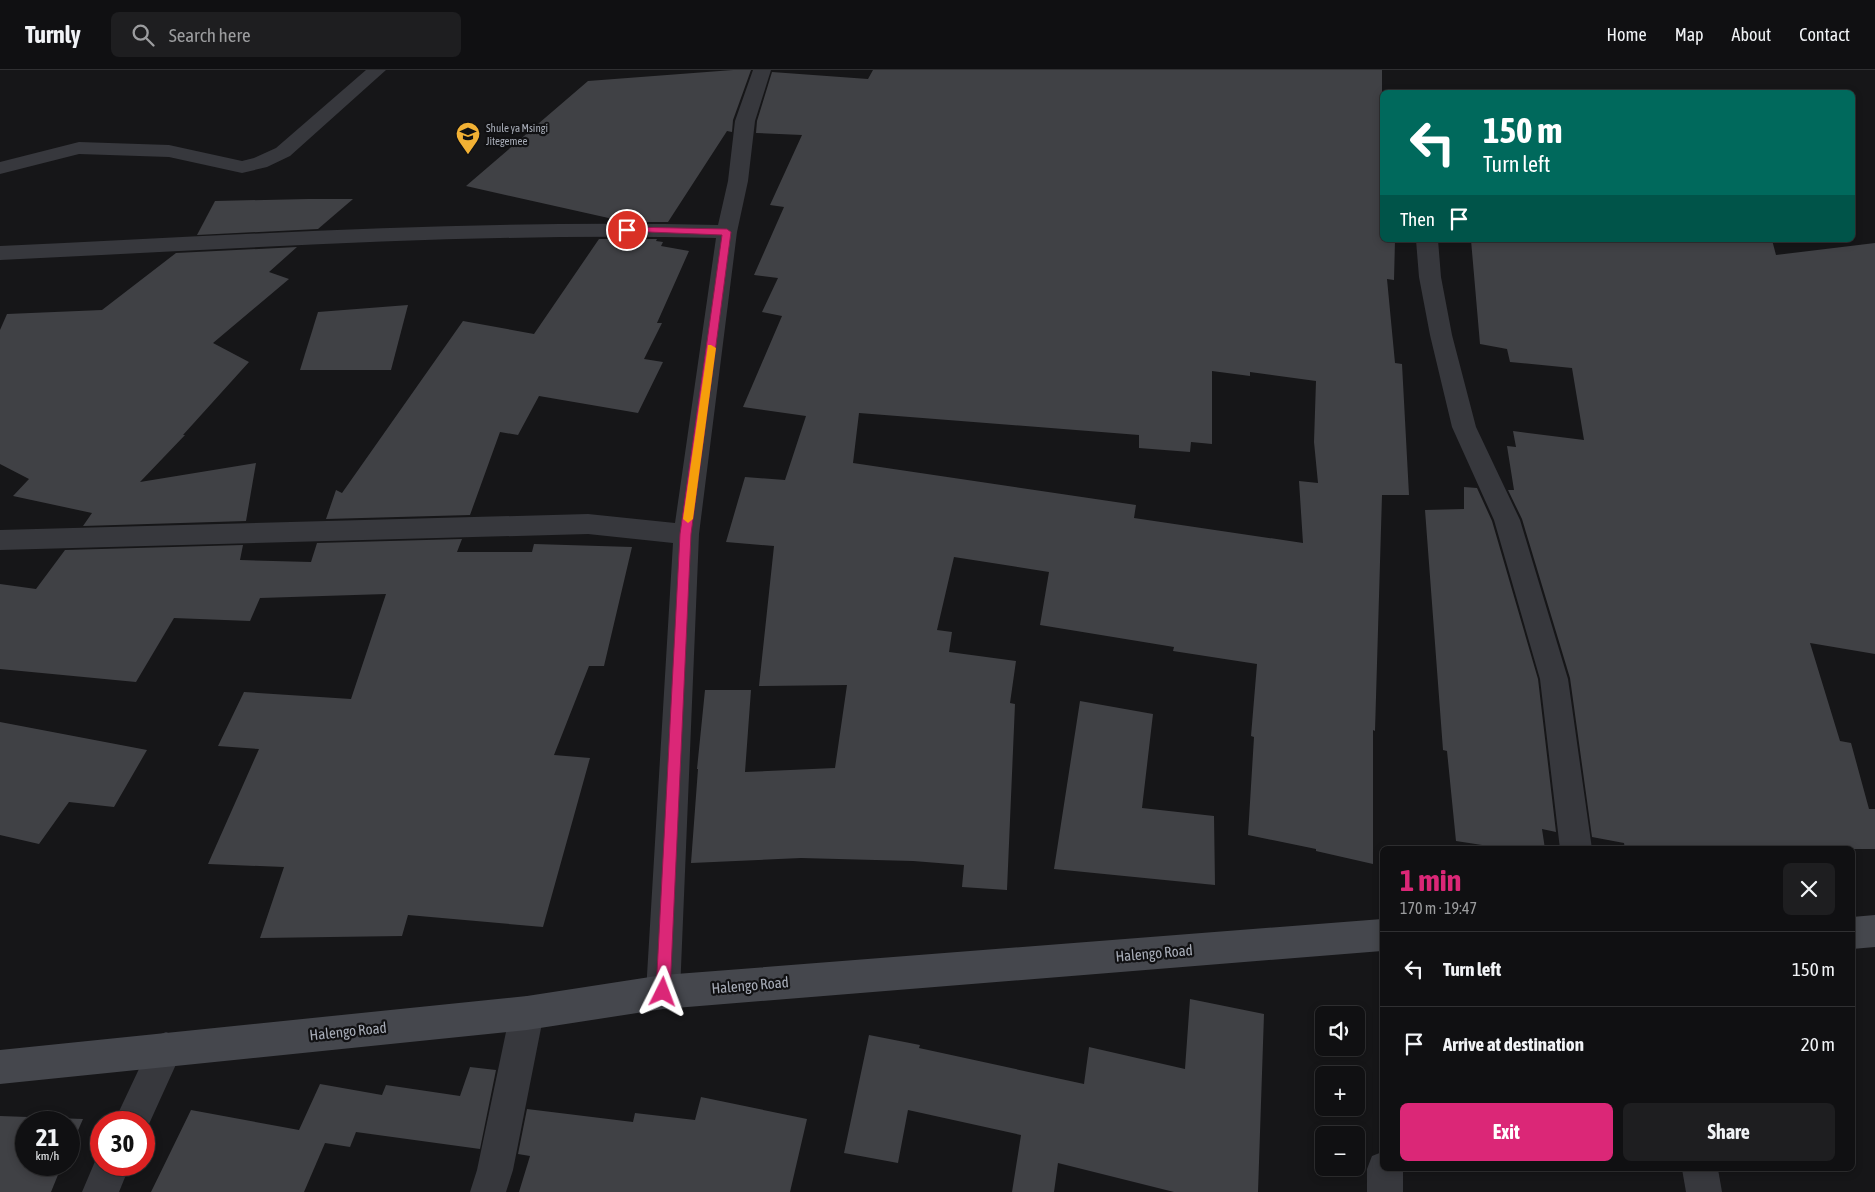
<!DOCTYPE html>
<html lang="en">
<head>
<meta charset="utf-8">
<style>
	:root { --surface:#101012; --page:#1e1e20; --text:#f1f3f6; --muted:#9c9d9f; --line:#303032; --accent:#db2777 }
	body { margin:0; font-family:"Asap Condensed",sans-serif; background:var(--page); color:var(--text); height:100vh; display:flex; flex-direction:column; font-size:19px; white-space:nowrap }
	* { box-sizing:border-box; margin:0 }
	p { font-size:16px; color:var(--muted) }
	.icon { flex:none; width:28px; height:28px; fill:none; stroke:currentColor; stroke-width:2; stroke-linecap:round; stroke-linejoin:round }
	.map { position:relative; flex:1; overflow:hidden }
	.details { position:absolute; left:1380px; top:776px; width:475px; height:325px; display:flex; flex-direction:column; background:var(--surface); border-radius:8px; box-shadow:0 2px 8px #0003,0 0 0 1px var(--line) }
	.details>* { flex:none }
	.hud { position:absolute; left:1380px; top:20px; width:475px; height:152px; border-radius:8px; box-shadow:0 2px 8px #0003,0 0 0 1px var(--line); background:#00695c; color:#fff; overflow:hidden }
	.fabs { position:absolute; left:1315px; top:936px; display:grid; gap:10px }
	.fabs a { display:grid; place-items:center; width:50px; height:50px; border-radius:8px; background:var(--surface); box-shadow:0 2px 8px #0003,0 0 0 1px var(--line); font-size:25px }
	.speed { position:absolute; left:15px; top:1041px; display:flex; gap:10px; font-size:25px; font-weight:700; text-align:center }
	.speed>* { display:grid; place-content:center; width:65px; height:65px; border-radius:50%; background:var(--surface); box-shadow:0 2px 8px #0003,0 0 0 1px var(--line); line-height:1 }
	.speed small { font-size:12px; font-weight:400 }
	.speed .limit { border:8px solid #d22; background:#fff; color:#111 }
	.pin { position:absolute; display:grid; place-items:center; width:42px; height:42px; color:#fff; margin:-21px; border:2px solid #fff; border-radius:50%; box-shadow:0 1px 5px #0007 }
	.me { position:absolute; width:55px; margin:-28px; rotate:3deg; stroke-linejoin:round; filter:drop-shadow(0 0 4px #0008) }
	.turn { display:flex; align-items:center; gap:18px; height:105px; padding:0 20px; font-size:22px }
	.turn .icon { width:65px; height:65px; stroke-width:2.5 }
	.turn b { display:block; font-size:35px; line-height:42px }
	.then { display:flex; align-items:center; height:48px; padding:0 20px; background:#0003; gap:10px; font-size:19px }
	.round { display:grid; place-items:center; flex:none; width:52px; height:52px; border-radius:8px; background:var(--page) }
	.summary { display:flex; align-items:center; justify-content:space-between; height:85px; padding:0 20px }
	h1 { font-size:30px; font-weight:700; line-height:38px; color:var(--accent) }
	.cta { display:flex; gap:10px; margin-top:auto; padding:10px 20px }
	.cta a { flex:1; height:58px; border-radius:8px; background:var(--accent); color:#fff; font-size:20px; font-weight:700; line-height:58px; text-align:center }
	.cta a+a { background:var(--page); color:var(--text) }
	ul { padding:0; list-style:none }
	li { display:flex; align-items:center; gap:15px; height:75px; padding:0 20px; border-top:1px solid var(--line) }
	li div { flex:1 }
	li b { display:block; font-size:19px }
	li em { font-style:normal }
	header { display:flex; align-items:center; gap:30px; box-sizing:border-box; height:70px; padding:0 25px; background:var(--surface); border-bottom:1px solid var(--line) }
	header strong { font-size:24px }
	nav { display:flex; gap:28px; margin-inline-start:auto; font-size:18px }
	.search { width:350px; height:45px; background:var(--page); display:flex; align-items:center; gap:12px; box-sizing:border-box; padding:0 18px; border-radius:8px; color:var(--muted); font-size:19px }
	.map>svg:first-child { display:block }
	.building { fill:#404145; fill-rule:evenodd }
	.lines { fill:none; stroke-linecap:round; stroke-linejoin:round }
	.street { fill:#37383d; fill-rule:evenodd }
	.secondary { fill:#45474d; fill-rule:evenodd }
	.route { fill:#db2777; stroke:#8e194d }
	.slow { fill:#f59e0b }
	.labels { text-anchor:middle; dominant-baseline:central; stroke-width:4.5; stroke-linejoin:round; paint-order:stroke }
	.far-poi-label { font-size:11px; fill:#a8adb8; stroke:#111113; text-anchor:start }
	.near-street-label { font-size:15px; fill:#a8adb8; stroke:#111113 }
</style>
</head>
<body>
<header>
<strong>Turnly</strong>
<div class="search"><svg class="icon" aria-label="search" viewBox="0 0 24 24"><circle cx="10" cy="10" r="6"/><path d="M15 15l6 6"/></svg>Search here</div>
<nav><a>Home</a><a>Map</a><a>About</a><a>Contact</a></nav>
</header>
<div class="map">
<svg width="1875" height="1122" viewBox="0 0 1875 1122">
	<rect width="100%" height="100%" fill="#161618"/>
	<g class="building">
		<path d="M733 0H751L733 50 732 62 727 61 668 152H611L613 149 466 116 588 11Z"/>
		<path d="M873 0H1382V170H1395L1394 210 1387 209 1395 293 1402 294 1409 425H1382L1375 661 1373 660V794L1316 781V779L1248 765 1254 667 1251 666 1257 594 1173 581 1174 577 1040 555 1049 502 954 487 937 560 952 562 949 582 1016 591 1010 633 1015 634 1007 820 962 817 964 795 913 791 801 788 691 793 698 699H697L705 620H751L745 702 835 698 847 615 759 616 774 476 726 472 745 407 785 410 806 346 743 337 782 246 762 242 778 208 754 205 784 137 770 135 802 65 756 63 757 51 772 2 868 9ZM1212 301 1250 306V302L1316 311 1314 372 1318 413 1299 411 1303 473 1134 448 1136 435 853 393 859 343 1139 365V378L1190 382 1191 372 1212 374Z"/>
		<path d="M308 129H353L318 159 197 165 215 131Z"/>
		<path d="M599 169H657L656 171 663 172 661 176 689 181 657 253H662L644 289 663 292 638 343 539 326 518 365 500 362 470 445 326 449 336 420 342 423 463 251 534 264Z"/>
		<path d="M1471 170H1772L1776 185 1875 173V584L1810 573 1840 671 1851 673 1869 739H1875V779H1625L1624 773 1592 767 1570 608 1522 449 1508 420H1514L1507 376 1516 377 1513 361 1584 370 1572 298 1510 292 1507 279 1480 274Z"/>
		<path d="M297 177 269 202 289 209 213 273 249 292 183 365H185L140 412 256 393 246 451 83 456 92 443 13 426 29 409 0 394V260L7 244 102 240 176 183Z"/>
		<path d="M408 235 391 300H300L318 242Z"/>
		<path d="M1464 417 1477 418 1492 451 1538 609 1556 762 1542 759 1545 779H1508L1456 771 1447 681 1443 680 1425 440 1464 439Z"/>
		<path d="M462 469 457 482H532L534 474 632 477 604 596H589L554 685 590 688 543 857 408 845 402 866 260 868 284 797 208 794 259 679 218 676 244 622 351 629 386 524 260 528 250 551 174 548 136 612 0 599V514L36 519 65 480 243 475 240 490 311 492 317 473Z"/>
		<path d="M1080 631 1153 644 1142 738 1214 746 1215 815 1054 799Z"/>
		<path d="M0 652 147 680 114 737 69 732 39 774 0 765Z"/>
		<path d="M1190 929 1264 944 1258 1122H1174L1058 1093 1054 1122H1012L1021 1065 908 1040 898 1093 844 1083 869 965 920 975 919 978 1084 1014 1089 977 1185 999Z"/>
		<path d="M470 997 496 1000 480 1079 356 1062 350 1077 325 1073 304 1122H151L191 1040 299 1060 320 1014 382 1025 386 1015 460 1026Z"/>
		<path d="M701 1027 807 1049 790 1122H519L530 1086 518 1084 527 1039 633 1052 635 1043 695 1050Z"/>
		<path d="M0 1046 83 1049 69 1081V1052H26V1095H62L51 1122H0Z"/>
	</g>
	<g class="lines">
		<g class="street">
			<path d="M366 0H386L290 86 267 97 242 103 169 87 79 84 0 104V92L79 72 169 75 242 91 254 88 276 78Z"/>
			<path d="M753 0H771L755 51 748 111 737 162 699 464 680 922 675 934 663 939 651 934 646 922 673 473 588 464 0 480V460L588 444 675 453 716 168C477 162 238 179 0 190V176C239 165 479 149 718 155L728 111 735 51Z"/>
			<path d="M1416 170H1438L1441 207 1452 265 1476 357 1520 450 1568 609 1592 779H1560L1540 609 1494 450 1452 357 1430 265 1419 207Z"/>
			<path d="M527 926 539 931 544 943 513 1100 506 1122H470L477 1100 510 943 515 931Z"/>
			<path d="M166 962 178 967 183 979 144 1065V1052H114L154 967Z"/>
			<path d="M101 1081V1095H130L119 1122H82L99 1082Z"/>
			<path d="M1382 1082V1099H1403V1122H1367V1099L1372 1086Z"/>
			<path d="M1682 1099H1718L1722 1122H1686Z"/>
		</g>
		<g class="secondary">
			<path d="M1875 845V877L1852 879V847Z"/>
			<path d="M1382 849V881L663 939 527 960 0 1014V980L527 926 663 905Z"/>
		</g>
	</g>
	<path class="route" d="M627 157 727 159 731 162 691 464 670 922 668 927 663 929 658 927 656 922 680 464 722 165 624 161V158Z"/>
	<path class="slow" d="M708 275H711L716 278 693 449 688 453 683 449Z"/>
	<defs>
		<symbol id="school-pin" viewBox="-11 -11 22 30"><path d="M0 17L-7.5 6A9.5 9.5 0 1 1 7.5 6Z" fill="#f2b134" stroke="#111113"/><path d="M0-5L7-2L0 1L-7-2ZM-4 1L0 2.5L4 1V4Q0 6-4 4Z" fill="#111"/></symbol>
	</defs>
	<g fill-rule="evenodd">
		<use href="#school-pin" x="454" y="50" width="28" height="38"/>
	</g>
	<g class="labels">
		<g class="far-poi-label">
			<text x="486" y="58">Shule ya Msingi<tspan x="486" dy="13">Jitegemee</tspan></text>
		</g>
		<g class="near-street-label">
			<text transform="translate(1154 883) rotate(-5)">Halengo Road</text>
			<text transform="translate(750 915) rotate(-5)">Halengo Road</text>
			<text transform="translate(348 961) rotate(-6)">Halengo Road</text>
		</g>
	</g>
</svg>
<div class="fabs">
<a><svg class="icon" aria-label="sound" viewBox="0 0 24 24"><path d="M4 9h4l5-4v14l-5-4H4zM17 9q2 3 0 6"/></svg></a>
<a>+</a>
<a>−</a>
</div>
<div class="speed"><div>21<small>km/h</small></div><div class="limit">30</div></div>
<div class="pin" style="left:627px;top:160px;background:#d93025"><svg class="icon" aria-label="arrive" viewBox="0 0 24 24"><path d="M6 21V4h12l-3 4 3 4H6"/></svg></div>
<svg class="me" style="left:663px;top:922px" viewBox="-20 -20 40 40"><path d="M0-17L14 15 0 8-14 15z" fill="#db2777" stroke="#fff" stroke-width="4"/></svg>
<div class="hud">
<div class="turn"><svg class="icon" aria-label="left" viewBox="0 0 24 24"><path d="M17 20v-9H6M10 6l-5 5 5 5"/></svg><div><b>150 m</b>Turn left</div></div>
<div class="then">Then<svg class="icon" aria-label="arrive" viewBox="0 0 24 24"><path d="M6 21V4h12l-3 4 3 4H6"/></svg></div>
</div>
<section class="details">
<div class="summary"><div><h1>1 min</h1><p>170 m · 19:47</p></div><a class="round"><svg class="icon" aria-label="close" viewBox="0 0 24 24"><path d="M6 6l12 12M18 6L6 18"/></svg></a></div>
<ul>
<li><svg class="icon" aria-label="left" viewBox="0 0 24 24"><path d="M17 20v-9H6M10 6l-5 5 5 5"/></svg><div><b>Turn left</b></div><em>150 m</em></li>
<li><svg class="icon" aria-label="arrive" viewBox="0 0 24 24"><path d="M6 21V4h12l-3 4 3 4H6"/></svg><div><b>Arrive at destination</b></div><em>20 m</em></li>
</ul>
<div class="cta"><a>Exit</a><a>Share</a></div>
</section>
</div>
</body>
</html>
